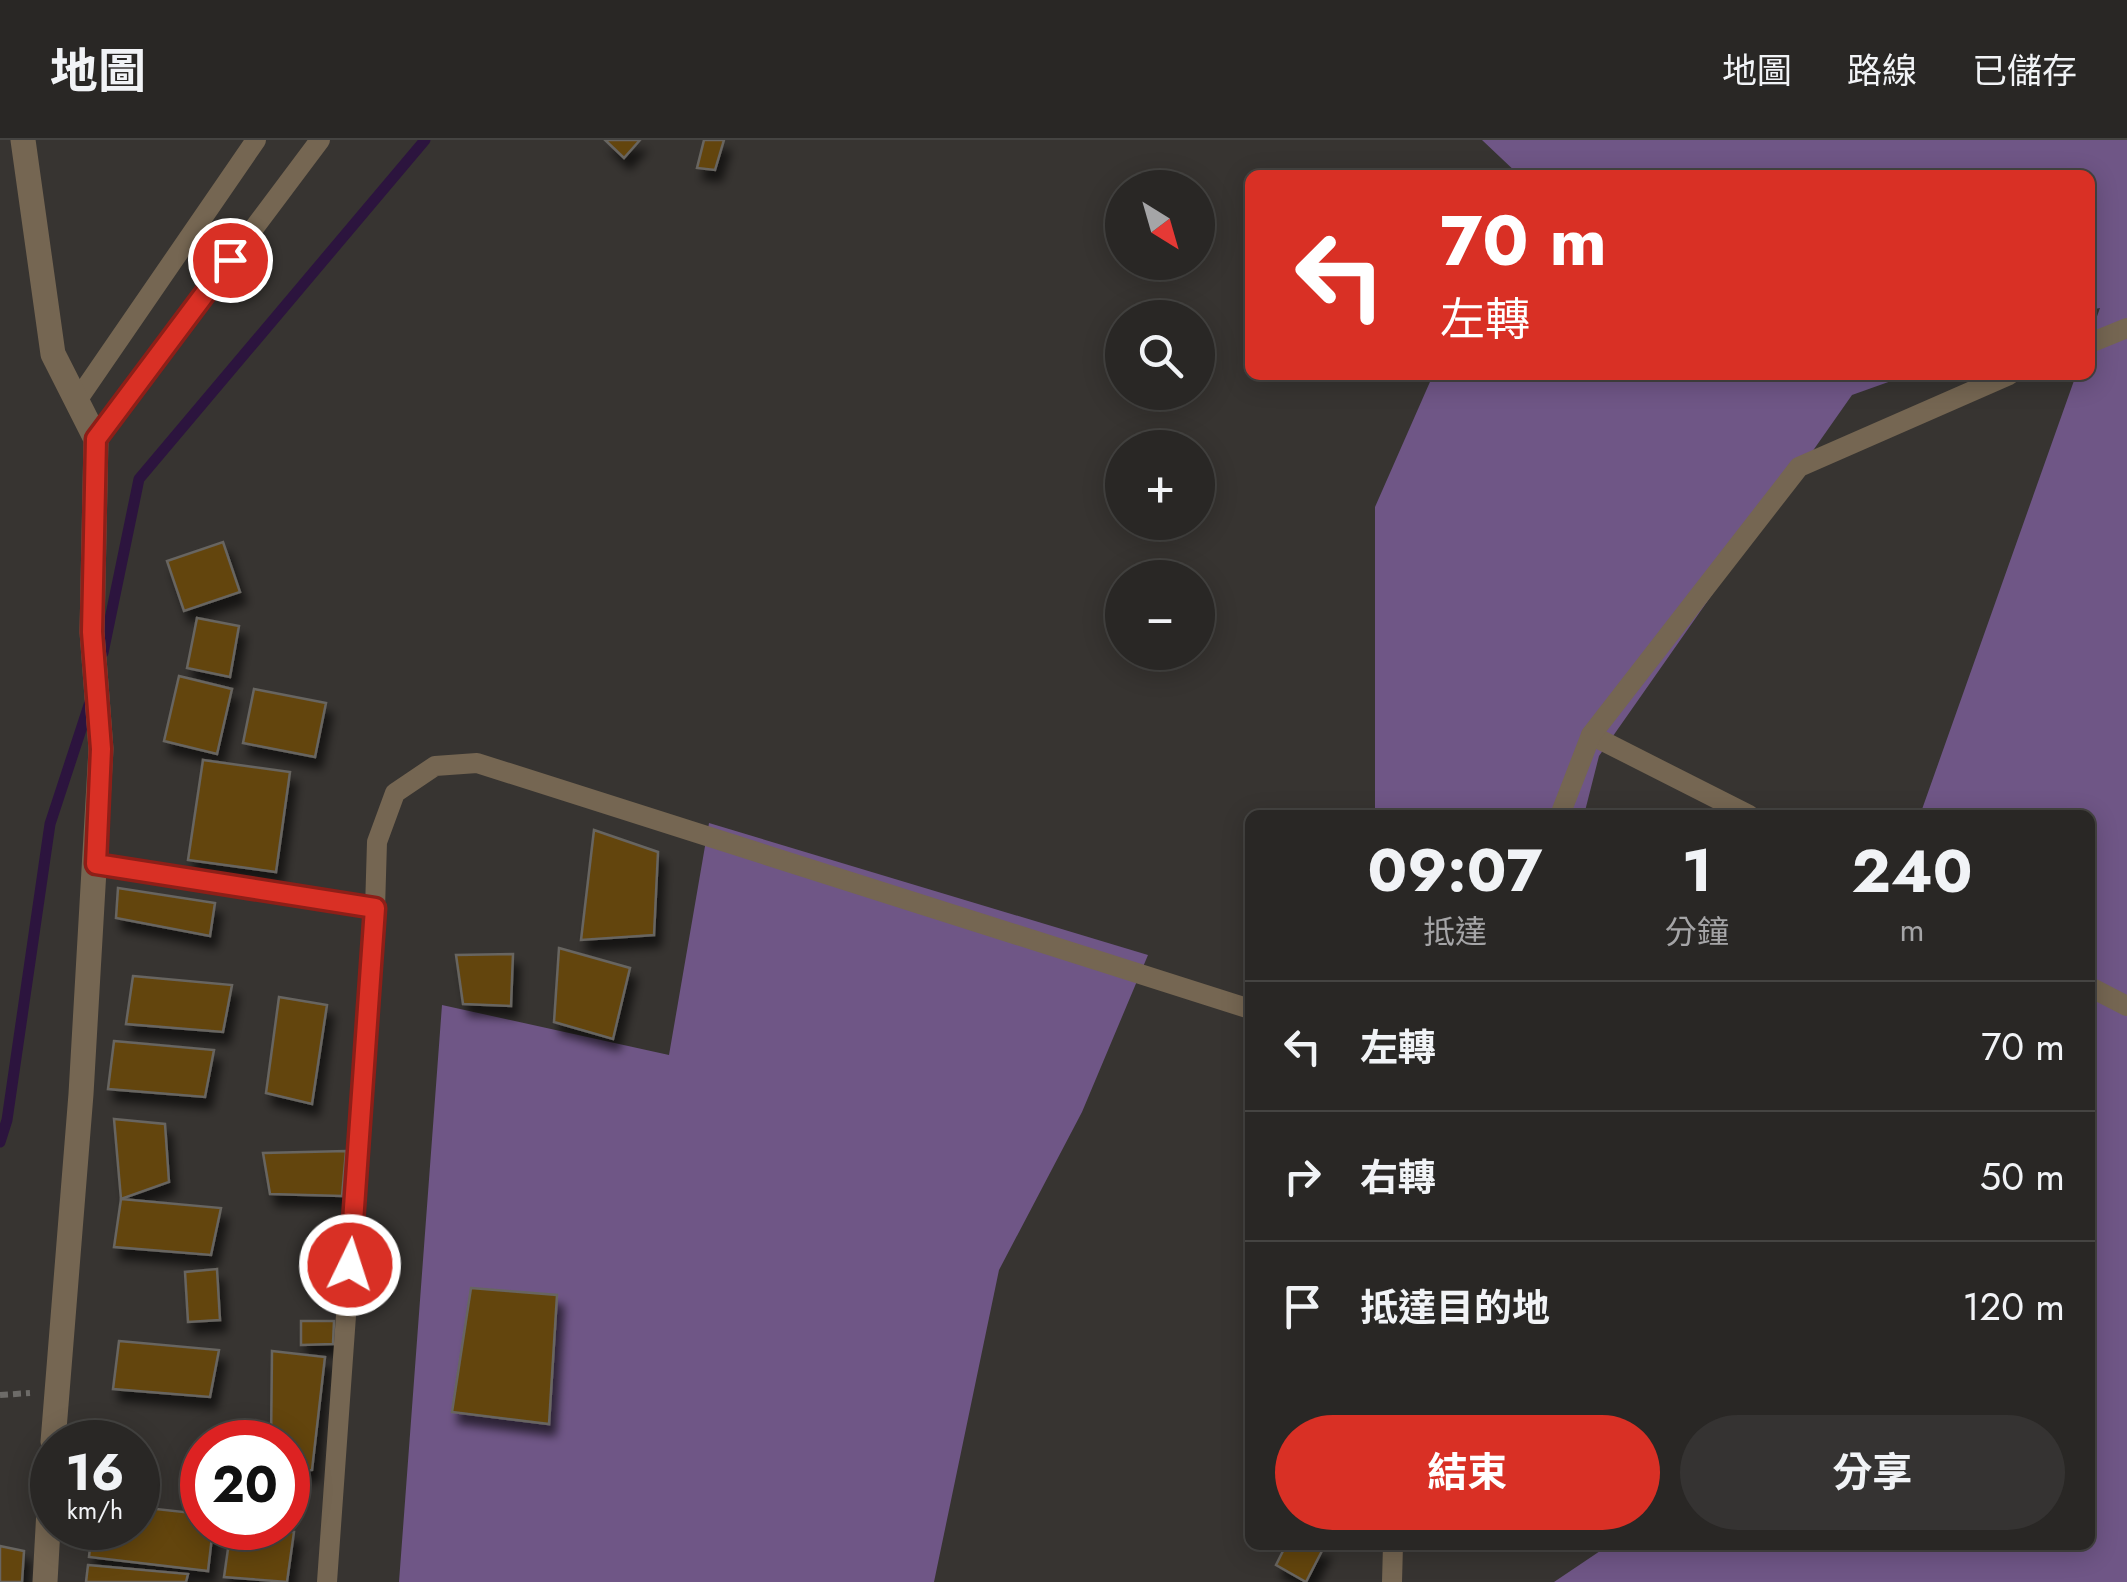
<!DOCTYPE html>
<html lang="zh-TW">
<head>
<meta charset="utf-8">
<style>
	:root { --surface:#292725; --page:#353332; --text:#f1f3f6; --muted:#a5a5a7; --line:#454442; --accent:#d93025 }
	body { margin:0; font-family:Jost,"Noto Sans TC",sans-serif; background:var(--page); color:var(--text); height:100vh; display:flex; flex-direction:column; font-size:38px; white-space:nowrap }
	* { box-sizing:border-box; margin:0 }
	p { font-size:32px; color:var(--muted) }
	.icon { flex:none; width:55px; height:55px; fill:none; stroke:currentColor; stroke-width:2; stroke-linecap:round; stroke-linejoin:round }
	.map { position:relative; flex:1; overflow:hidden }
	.side { position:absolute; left:1245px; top:670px; width:850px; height:740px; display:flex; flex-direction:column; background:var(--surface); border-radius:15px; box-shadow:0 5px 25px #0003,0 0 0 2px var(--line) }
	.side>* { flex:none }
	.hud { position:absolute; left:1245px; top:30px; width:850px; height:210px; border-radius:15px; box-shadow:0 5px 25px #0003,0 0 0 2px var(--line); background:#d93025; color:#fff; overflow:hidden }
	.needle { width:65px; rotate:143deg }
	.tools { position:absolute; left:1105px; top:30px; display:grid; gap:20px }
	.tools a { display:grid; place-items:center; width:110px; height:110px; border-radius:50%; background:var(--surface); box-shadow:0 5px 25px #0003,0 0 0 2px var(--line); font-size:50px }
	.speed { position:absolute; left:30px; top:1280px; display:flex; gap:20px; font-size:50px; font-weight:700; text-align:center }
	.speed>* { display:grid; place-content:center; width:130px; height:130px; border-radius:50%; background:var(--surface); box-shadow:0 5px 25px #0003,0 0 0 2px var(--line); line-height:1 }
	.speed small { font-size:25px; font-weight:400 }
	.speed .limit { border:15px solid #d22; background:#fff; color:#111 }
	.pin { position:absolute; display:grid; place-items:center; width:85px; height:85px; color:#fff; margin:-42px; border:5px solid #fff; border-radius:50%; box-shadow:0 2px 10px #0007 }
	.me { position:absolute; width:110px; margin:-55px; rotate:4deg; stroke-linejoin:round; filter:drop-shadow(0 0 8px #0008) }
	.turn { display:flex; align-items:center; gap:35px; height:210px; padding:0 30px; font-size:45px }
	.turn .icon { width:130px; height:130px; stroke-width:2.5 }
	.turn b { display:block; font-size:70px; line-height:85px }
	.eta { display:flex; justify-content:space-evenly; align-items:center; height:170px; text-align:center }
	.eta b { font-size:60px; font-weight:700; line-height:70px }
	.button { display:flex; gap:20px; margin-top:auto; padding:20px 30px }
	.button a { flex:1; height:115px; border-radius:60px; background:var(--accent); color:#fff; font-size:40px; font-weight:700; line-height:115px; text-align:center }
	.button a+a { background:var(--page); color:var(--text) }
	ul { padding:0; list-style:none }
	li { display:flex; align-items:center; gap:30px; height:130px; padding:0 30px; border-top:2px solid var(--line) }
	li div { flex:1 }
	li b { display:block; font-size:38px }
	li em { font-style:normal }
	header { display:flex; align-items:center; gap:60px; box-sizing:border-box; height:140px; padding:0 50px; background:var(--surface); border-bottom:2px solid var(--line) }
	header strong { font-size:48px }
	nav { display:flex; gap:55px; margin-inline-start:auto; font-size:35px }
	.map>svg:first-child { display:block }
	.forest { fill:#6f5686 }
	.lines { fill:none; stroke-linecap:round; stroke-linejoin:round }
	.stream { stroke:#2c143e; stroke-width:11 }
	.building { fill:#64450f; stroke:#676561; stroke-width:2.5; filter:url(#shadow) }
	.path { stroke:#6d6b68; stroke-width:6; stroke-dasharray:8 5; stroke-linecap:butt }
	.service { stroke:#756652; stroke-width:20 }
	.tertiary { stroke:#756652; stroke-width:25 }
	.route-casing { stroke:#8d1f18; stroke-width:25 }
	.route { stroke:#d93025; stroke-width:18 }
</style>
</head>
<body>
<header>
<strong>地圖</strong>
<nav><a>地圖</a><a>路線</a><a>已儲存</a></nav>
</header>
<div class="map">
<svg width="2127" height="1442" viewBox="0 0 2127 1442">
	<defs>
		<filter id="shadow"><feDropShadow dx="6" dy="11" stdDeviation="5" flood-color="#0009"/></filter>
	</defs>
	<rect width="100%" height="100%" fill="#373431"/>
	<g class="forest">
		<path d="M1482 0H2127V1442H1554L1609 1405H2090V675H1920L2076 235H2090V196L2100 168 2090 170V35H1519Z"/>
		<path d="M1433 235H1908L1852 255 1599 616 1584 675H1375V367Z"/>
		<path d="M709 683 1148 815 1082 972 999 1130 934 1442H399L442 865 669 915Z"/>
	</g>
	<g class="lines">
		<g class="stream">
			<path d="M103 513 139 339 425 0"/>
			<path d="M0 1002 7 980 50 684 91 559"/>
		</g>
	</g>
	<g class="building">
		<path d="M605 0H640L624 18Z"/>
		<path d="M704 0H724L715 30 697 28Z"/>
		<path d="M223 402 240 452 184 471 167 421Z"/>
		<path d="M197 478 239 486 230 537 187 528Z"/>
		<path d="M179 536 232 549 217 614 164 601Z"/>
		<path d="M254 549 326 563 315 617 243 603Z"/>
		<path d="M203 620 290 632 276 732 188 720Z"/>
		<path d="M594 690 658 712 654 795 581 800Z"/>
		<path d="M118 748 215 763 210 796 116 778Z"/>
		<path d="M559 808 630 828 613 899 554 882Z"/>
		<path d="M513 814 511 866 463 864 456 815Z"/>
		<path d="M133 836 232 845 223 892 126 884Z"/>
		<path d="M279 857 327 865 312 964 266 953Z"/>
		<path d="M114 901 214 910 205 957 108 949Z"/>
		<path d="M114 979 165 984 169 1042 121 1059Z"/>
		<path d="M346 1011 342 1056 270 1054 263 1013Z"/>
		<path d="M121 1059 221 1068 211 1115 114 1107Z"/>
		<path d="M217 1129 220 1180 188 1182 185 1132Z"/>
		<path d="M471 1148 557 1155 549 1284 452 1272Z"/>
		<path d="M301 1181H334L333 1204 301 1205Z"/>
		<path d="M119 1201 219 1210 210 1257 113 1249Z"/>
		<path d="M272 1211 325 1217 312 1330 288 1333V1302H271Z"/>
		<path d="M138 1367 202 1374V1388H213L208 1431 89 1417 92 1388H138Z"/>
		<path d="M231 1388 294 1392 287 1442 224 1437Z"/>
		<path d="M1286 1405 1324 1407 1306 1442 1276 1425Z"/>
		<path d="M0 1406 24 1411 22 1442H0Z"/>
		<path d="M88 1425 188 1434 186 1442H86Z"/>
	</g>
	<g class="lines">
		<path class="path" d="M0 1255 30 1253"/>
		<g class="service">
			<path d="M2090 203 2127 188"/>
			<path d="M76 262 256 0"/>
			<path d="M96 299 320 0"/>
			<path d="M1591 595 1749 675"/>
			<path d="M1560 675 1591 595 1799 327 2009 235"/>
			<path d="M96 724 375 769"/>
			<path d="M2090 847 2127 866"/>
			<path d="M327 1442 375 769 377 702 395 653 435 626 477 623 1250 869"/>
			<path d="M1392 1442 1393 1405"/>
		</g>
		<g class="tertiary">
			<path d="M23 0 53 214 96 299 92 492 101 609 81 954 53 1302"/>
			<path d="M45 1442 52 1316"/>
		</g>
	</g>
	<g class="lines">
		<defs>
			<path id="route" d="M230 120 96 299 92 492 101 609 96 724 375 768 350 1125"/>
		</defs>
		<use href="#route" class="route-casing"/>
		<use href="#route" class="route"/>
	</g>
</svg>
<div class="tools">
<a><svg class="needle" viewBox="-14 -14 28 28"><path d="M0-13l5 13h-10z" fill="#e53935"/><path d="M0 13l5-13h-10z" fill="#a5a5a7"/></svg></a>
<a><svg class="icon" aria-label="search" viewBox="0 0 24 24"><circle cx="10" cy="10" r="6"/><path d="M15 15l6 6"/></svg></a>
<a>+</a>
<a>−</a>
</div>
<div class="speed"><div>16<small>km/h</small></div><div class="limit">20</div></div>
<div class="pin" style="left:230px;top:120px;background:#d93025"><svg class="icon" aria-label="arrive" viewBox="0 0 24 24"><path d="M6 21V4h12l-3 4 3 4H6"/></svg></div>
<svg class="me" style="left:350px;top:1125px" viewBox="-20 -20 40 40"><circle r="17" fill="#d93025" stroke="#fff" stroke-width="3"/><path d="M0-11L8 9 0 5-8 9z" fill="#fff"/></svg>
<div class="hud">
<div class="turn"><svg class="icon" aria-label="left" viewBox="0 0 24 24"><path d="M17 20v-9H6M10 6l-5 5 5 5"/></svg><div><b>70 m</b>左轉</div></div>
</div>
<section class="side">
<div class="eta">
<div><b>09:07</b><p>抵達</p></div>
<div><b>1</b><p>分鐘</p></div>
<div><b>240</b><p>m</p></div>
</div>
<ul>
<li><svg class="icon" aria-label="left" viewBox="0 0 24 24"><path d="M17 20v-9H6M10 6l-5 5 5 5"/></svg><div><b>左轉</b></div><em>70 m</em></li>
<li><svg class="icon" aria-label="right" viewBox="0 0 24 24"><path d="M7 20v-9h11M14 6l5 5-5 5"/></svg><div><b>右轉</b></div><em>50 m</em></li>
<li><svg class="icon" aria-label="arrive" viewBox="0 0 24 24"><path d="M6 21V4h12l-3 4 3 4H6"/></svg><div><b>抵達目的地</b></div><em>120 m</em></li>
</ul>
<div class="button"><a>結束</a><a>分享</a></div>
</section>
</div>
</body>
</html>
